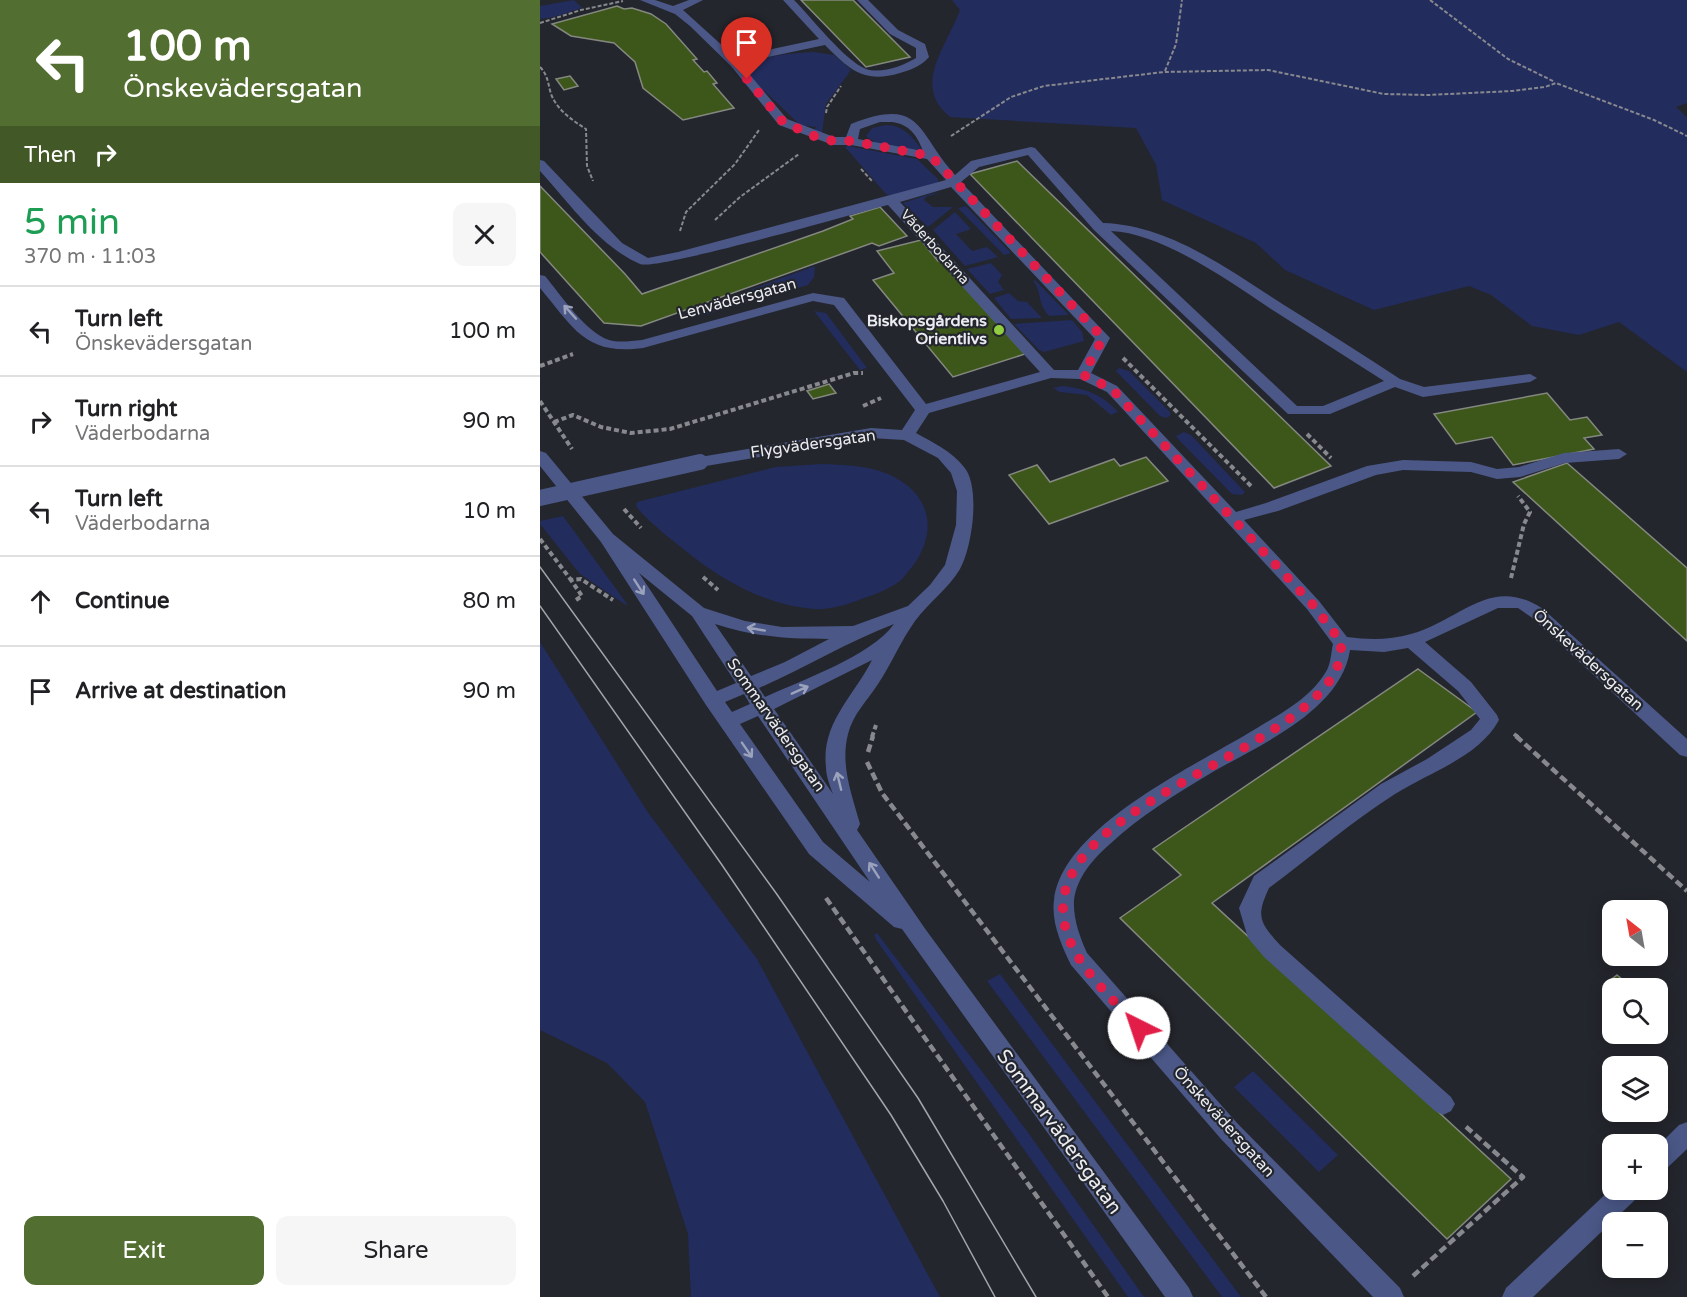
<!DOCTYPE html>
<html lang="en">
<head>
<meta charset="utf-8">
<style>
	:root { --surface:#fff; --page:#f6f6f6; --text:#202124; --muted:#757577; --line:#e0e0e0; --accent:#536e31 }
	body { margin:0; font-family:"Varela Round",sans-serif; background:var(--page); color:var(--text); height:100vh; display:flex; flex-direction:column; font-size:22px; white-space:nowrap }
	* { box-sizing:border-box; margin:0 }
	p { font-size:20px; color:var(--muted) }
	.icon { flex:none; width:33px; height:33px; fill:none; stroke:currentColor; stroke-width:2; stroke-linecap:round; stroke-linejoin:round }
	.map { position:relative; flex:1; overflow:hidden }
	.sheet { display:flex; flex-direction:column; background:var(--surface); width:540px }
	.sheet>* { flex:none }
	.top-card { background:#536e31; color:#fff; overflow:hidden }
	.needle { width:39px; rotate:329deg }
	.fabs { position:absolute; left:1062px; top:900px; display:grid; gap:12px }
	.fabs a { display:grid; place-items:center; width:66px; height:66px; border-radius:12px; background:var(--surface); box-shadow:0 3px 15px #0003; font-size:30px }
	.pin { position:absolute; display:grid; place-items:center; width:51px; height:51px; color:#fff; margin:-62px -26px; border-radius:50% 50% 50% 0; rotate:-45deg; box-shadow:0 0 6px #0007 }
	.pin .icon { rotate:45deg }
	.me { position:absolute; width:66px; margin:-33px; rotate:319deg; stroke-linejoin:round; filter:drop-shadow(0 0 4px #0008) }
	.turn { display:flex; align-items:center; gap:21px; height:126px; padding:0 24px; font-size:27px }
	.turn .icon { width:78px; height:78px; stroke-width:2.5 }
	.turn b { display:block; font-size:42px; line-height:51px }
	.then { display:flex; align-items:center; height:57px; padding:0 24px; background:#0003; gap:12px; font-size:22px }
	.round { display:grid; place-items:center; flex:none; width:63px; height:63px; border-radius:12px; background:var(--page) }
	.headline { display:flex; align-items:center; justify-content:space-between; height:102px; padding:0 24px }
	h1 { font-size:36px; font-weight:600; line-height:45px; color:#1e9e55 }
	.button { display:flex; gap:12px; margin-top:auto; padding:12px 24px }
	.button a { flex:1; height:69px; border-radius:12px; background:var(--accent); color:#fff; font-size:24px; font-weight:600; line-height:69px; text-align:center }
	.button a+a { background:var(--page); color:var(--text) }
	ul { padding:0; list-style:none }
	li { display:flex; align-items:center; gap:18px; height:90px; padding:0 24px; border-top:2px solid var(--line) }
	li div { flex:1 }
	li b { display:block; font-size:22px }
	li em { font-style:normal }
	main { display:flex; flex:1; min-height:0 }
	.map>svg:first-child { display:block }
	.green { fill:#222c5d }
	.building { fill:#3c5719; stroke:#848880; stroke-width:1.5 }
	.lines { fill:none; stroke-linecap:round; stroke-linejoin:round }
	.path-far2 { stroke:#88898f; stroke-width:2; stroke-dasharray:4 2; stroke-linecap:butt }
	.path-far1 { stroke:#88898f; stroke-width:4; stroke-dasharray:5 3; stroke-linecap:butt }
	.path { stroke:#88898f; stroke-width:4.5; stroke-dasharray:8 4; stroke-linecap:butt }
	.minor { fill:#4b5887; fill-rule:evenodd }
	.tram { stroke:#a3a5aa; stroke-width:1.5 }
	.minor-bridge { stroke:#4b5887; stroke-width:16 }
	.oneway { stroke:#9ba2bc }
	.route { stroke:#e11d48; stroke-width:10; stroke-dasharray:0 18 }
	.poi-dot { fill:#91cd40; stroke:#24262d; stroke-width:2 }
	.labels { text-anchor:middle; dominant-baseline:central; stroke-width:4.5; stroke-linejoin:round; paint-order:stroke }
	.far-street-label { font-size:14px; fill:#ebecf1; stroke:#24262d }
	.street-label { font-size:16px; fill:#ebecf1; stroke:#24262d }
	.poi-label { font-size:16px; font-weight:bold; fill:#ebecf1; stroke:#24262d; text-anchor:end }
	.near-street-label { font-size:20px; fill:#ebecf1; stroke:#24262d }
</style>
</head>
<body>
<main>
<section class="sheet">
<div class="top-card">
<div class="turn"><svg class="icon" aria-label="left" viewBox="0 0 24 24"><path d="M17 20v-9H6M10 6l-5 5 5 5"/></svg><div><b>100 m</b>Önskevädersgatan</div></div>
<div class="then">Then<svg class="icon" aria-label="right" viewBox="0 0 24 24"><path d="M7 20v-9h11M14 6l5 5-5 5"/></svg></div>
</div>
<div class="headline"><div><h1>5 min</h1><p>370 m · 11:03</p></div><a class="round"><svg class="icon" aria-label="close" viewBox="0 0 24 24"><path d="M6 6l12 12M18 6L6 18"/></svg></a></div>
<ul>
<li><svg class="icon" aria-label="left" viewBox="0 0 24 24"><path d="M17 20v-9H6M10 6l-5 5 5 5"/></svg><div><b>Turn left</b><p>Önskevädersgatan</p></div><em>100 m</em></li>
<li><svg class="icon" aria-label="right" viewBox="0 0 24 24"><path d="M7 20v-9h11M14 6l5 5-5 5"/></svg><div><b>Turn right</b><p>Väderbodarna</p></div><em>90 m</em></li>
<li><svg class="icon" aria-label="left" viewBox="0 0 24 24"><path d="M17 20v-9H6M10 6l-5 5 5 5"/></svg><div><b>Turn left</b><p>Väderbodarna</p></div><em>10 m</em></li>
<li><svg class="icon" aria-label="ahead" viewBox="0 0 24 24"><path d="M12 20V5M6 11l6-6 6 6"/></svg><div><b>Continue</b></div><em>80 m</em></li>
<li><svg class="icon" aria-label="arrive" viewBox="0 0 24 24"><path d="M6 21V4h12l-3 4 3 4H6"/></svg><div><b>Arrive at destination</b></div><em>90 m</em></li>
</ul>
<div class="button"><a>Exit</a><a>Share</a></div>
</section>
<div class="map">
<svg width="1147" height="1297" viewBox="0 0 1147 1297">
	<rect width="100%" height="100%" fill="#24262d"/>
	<g class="green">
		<path d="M34 0 42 8 14 17 0 19V6Z"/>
		<path d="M412 0H1147V103L1136 107 1147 117V372L1079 322 1039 335 992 326 951 295 929 286 834 310 745 270 716 243 622 200 616 165 596 128 410 117C371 86 407 46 420 10Z"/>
		<path d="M273 52 294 55 311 70 286 104 282 133 274 131 276 127 260 125 210 77 206 70C216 55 255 53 273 52Z"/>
		<path d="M346 125C363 125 372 136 381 149 367 152 336 146 326 136L332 128Z"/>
		<path d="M308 146 377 159 398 179V183L351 196 346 194 305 147Z"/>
		<path d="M402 193 387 196 384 200 393 207H413L388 227 363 203 390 194Z"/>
		<path d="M426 206 471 253 464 255 418 208Z"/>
		<path d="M415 212 431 229 416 234 432 251 447 247 458 257 425 266 393 230Z"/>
		<path d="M451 263 462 275 458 282 464 290 450 294 427 269Z"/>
		<path d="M275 266 274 277 268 285 165 315 157 314 154 310Z"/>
		<path d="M495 280 529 315 509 316C496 301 503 293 493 281Z"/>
		<path d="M469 293 478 301 487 302 502 318 471 319 454 298Z"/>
		<path d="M274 311 286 313 327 368 320 370Z"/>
		<path d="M532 320 542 332 544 341 504 352 499 350 474 324Z"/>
		<path d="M579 368 589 371 630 412V416L626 418 620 416 576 371Z"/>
		<path d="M523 386C546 389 562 394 578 412L571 415 547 395 520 392 513 388Z"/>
		<path d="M644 432 651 435 702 489 705 492 702 495 692 494 639 440 636 436Z"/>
		<path d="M281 464C305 465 326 465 348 474 391 493 399 531 372 567 368 571 365 577 360 581 348 590 333 595 319 600 306 605 288 610 274 609 227 605 184 582 147 552 130 538 110 524 96 506L97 502 236 467Z"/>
		<path d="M23 516 87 604 86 605 40 574 0 524V521Z"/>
		<path d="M0 642 107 811 217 959 400 1297H151L148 1234 105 1102 67 1063 0 1030Z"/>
		<path d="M337 933 487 1131 604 1297H588L337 941 334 935Z"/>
		<path d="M460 974 701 1297H682L447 981Z"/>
		<path d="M713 1071 798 1155 779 1172 694 1087Z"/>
	</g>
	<g class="building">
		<path d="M261 0H313L370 57 326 67Z"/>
		<path d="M77 6 84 9 92 8 111 14 126 24 157 59 153 60 164 72 167 71 177 83 173 84 194 108 143 120 103 88 95 62 74 43 31 36 12 24Z"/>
		<path d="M30 76 38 86 24 90 16 79Z"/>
		<path d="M477 161 791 466 734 488 430 174Z"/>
		<path d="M0 186 85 274 102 294 283 231 313 219 310 216 340 207 367 236 339 246 332 243 101 326 64 323 0 252Z"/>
		<path d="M381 240 398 261 400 260 485 354 413 377 333 280 354 273 337 251Z"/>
		<path d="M289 384 296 393 273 399 267 391Z"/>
		<path d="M1007 393 1030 420 1047 417 1062 435 1044 438 1054 449 973 465 952 437 916 444 894 414Z"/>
		<path d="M606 457 628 481 509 524 469 475 497 465 510 482 574 459 580 466Z"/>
		<path d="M1027 463 1147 568V641L973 482Z"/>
		<path d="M878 669 937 712 672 903 971 1179 907 1239 580 918 641 875 613 849Z"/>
		<path d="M1077 975 1093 988H1072V995L1063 986Z"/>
	</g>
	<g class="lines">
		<g class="path-far2">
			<path d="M890 0 968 59 1015 82"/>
			<path d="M0 23 41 10 83 1"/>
			<path d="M0 67C8 75 8 84 11 94 17 110 32 120 46 129L47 166 53 181"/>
			<path d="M625 71 636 44 642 0"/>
			<path d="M286 113 287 107 301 86"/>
			<path d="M411 136 471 97 504 86 624 72 728 70 844 94 888 95 972 91 1005 87 1016 83 1114 120 1147 136"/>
			<path d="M321 169 332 181"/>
			<path d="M175 220 200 197 259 154"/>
			<path d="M140 231 146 212 195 164 219 130"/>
		</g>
		<g class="path-far1">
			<path d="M583 358 711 486"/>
			<path d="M0 366 33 354"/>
			<path d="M0 401 32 449"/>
			<path d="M323 406 341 398"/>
			<path d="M14 422 33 415 61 427 91 433 130 429 314 373H323"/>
			<path d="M767 434 791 458"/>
			<path d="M84 509 101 528"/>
			<path d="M0 539 31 580"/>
			<path d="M163 577 178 590"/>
			<path d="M971 578 984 524 990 512 978 496"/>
			<path d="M36 600 42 596 31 580 41 579 73 600"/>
			<path d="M974 734 978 737"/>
			<path d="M332 737 336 725"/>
		</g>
		<g class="path">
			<path d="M976 736 1147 891"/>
			<path d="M328 752 333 736"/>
			<path d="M327 762 342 793 726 1297"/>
			<path d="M286 898 568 1297"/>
			<path d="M873 1276 983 1177 924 1125"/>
		</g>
		<g class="minor">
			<path d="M100 0H115L133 6 149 0H163L143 10 195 57 279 39 243 0H254C271 17 305 61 326 69 341 74 363 66 376 58V48L350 34 317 0H328L358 30 385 44 389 57C381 66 371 70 360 73 323 84 309 69 285 45L200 63 247 119 294 137H306L311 124C383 96 376 132 415 175L431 161 491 147 495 148 563 223C630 225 689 270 744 305 783 329 822 354 860 379L884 387 990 374 997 378 990 382 883 397 855 387 790 414H748L554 230 488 155 439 167 421 182 570 338 551 373 577 386 696 512 726 503 827 466 863 460 931 462 957 469 979 467 1024 453 1079 449 1087 454 1079 459 1025 463 980 477 957 479 931 472 863 470 836 475 738 511 704 520 779 601 807 637C830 640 850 640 871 634 921 620 951 574 1003 609L1147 739V757L1140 755 991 617 978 608H958L885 642 931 682 957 715 959 720C939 757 890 772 855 794 811 822 771 857 729 888 716 916 719 922 740 945L911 1097 915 1104 911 1111 903 1115 895 1111 724 957 708 938 699 908 714 876 841 784 887 759 931 730 940 719 918 691 868 648 844 652 810 650C801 711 719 745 671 773 636 794 600 816 570 844 553 859 537 877 534 900 533 919 540 937 547 953L697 1123 860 1288 864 1297H833L681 1139 531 965C522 946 511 923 514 900 522 826 659 764 717 728 742 713 772 697 787 670 791 662 791 653 793 644L767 609 567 392 540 379 511 378 389 413 376 433C394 443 411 451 424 467 441 487 432 548 420 569 408 589 389 602 375 621 360 642 352 663 338 684 327 701 313 714 308 734 300 765 312 795 320 824L317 830 386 930 649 1288 653 1297H625L362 929 354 927 269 854 166 705 61 542 0 466V451L6 453 73 534 164 608 205 621 242 627 313 626 368 606 390 585 405 565 416 525 417 491 411 473 398 458 364 440 331 438 160 467 152 462 160 457 331 428 362 430 375 410 294 305 273 301 103 348C45 356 33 327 0 288V275L5 276C21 295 45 332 69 340 79 343 91 341 102 340L273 293 304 298 386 404 500 372 348 205C316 213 116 271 100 264 59 246 30 204 0 171V160L4 161 82 243 108 258 138 252 406 180 387 159 311 145H293L239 125 191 66 150 26 135 14ZM352 122C369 124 377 135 383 151L318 139 320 129 340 122ZM411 187 555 339 538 370H514L360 202ZM571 231C622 233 689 281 731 309 769 333 806 357 844 381L783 406H757ZM99 573 152 616 196 683 177 691ZM175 624C215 637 248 639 289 639L245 662 211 676ZM354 624C331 656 262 680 225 697L219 688C265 668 307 642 354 624ZM332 660C314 696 281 723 286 767 286 776 290 786 293 794L234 709ZM204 694 210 704 192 712 185 702ZM218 716 330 882 283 842 200 724Z"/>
			<path d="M1147 1122V1149L1126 1169 1118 1172V1146L1139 1125Z"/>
			<path d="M1072 1188 1100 1190 1097 1198 993 1297H962L966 1288Z"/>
		</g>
		<g class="tram">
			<path d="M0 567 236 893 378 1098 496 1297"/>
			<path d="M0 606 182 865 351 1115 403 1201 455 1297"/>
		</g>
		<path class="minor-bridge" d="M0 498 160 462"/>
	</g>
	<defs><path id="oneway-shaft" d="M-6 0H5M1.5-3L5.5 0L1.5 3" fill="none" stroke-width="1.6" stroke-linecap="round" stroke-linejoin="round" transform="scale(1.5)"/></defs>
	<g class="oneway">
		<use href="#oneway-shaft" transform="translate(30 312) rotate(-132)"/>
		<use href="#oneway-shaft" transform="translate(99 587) rotate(57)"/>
		<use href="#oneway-shaft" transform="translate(216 629) rotate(-170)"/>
		<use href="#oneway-shaft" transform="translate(260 690) rotate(-24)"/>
		<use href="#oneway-shaft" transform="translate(207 750) rotate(55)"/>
		<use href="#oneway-shaft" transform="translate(299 781) rotate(-104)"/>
		<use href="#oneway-shaft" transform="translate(334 870) rotate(-123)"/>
	</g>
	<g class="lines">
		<path class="route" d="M207 79 243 122 274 136 293 141H311L391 156 563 338 543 375 572 389 773 605 802 643C800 651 800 662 796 670 753 759 492 810 526 930 537 968 573 999 599 1028"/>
	</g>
	<circle class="poi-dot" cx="459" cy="330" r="6"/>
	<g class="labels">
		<g class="far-street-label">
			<text transform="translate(395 247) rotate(48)">Väderbodarna</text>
		</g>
		<g class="street-label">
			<text transform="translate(197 299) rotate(-15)">Lenvädersgatan</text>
			<text transform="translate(273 444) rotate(-8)">Flygvädersgatan</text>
			<text transform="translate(1048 660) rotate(42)">Önskevädersgatan</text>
			<text transform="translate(236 725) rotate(55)">Sommarvädersgatan</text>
			<text transform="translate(684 1122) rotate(48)">Önskevädersgatan</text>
		</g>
		<g class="poi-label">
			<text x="447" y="321">Biskopsgårdens<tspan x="447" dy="18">Orientlivs</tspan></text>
		</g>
		<g class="near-street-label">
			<text transform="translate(519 1132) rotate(54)">Sommarvädersgatan</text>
		</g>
	</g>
</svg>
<div class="fabs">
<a><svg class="needle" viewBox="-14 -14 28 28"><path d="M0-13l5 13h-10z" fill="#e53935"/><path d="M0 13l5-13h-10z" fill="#757577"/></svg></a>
<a><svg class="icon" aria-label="search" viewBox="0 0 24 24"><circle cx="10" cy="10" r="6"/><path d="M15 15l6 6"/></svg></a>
<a><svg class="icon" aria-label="layers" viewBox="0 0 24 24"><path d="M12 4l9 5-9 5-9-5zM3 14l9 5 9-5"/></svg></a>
<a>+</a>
<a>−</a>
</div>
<div class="pin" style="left:207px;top:79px;background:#d93025"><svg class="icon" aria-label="arrive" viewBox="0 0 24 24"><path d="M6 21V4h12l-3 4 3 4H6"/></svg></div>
<svg class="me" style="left:599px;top:1028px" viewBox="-20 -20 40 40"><circle r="19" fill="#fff"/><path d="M0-13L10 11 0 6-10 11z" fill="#e11d48"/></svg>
</div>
</main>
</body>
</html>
